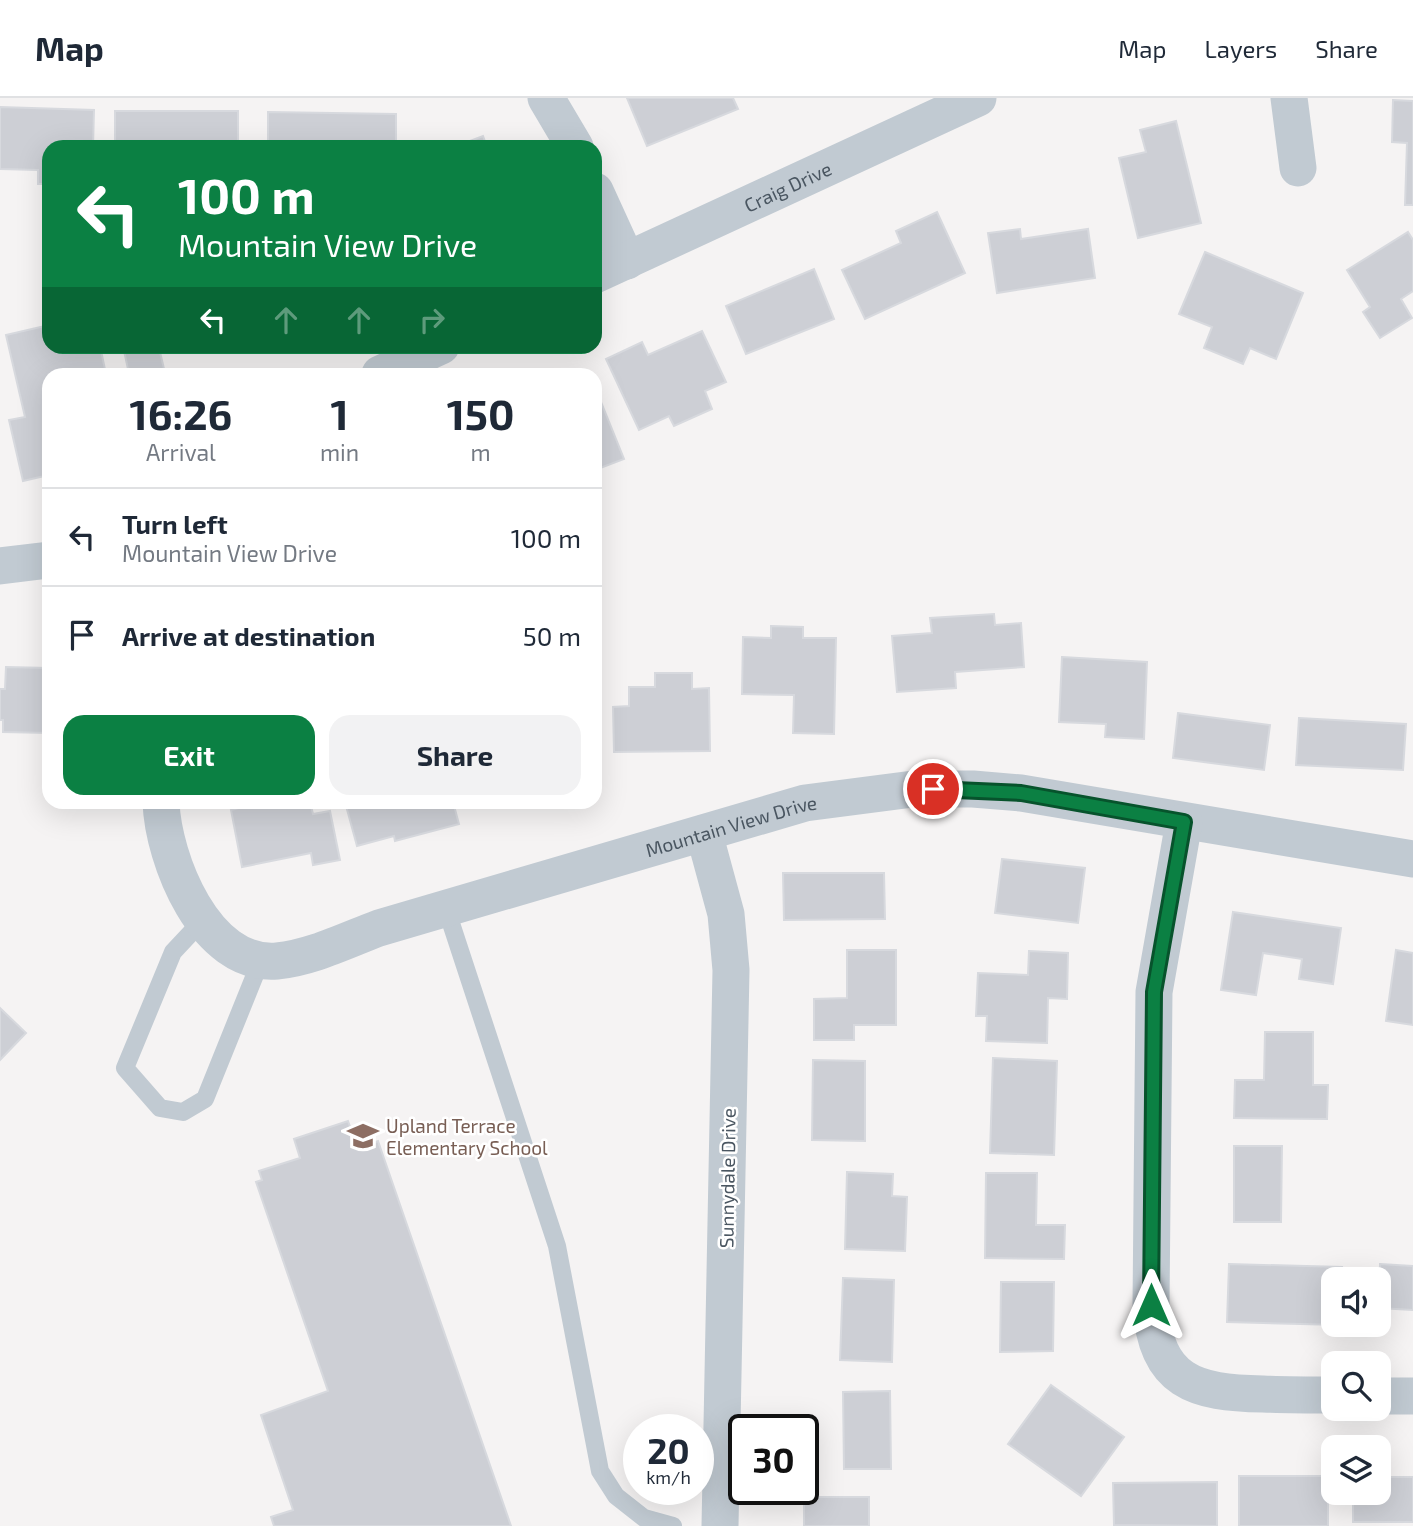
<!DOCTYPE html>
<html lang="en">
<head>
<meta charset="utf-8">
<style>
	:root { --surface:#fff; --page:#f2f2f3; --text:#1f2937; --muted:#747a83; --line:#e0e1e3; --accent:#0b8043 }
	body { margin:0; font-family:"Exo 2",sans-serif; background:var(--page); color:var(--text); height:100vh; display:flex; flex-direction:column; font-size:26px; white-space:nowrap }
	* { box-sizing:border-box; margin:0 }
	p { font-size:23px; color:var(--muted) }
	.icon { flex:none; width:38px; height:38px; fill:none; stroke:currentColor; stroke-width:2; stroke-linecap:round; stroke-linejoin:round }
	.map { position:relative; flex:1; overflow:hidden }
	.drawer { position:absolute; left:42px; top:270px; width:560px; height:441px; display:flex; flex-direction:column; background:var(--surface); border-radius:21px; box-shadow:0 7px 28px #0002 }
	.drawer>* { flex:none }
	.guide { position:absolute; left:42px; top:42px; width:560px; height:214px; border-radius:21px; box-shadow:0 7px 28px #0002; background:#0b8043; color:#fff; overflow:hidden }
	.fabs { position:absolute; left:1321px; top:1169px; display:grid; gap:14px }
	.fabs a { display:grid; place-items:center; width:70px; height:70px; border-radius:14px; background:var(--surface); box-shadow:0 7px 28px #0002; font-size:35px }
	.speed { position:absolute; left:623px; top:1316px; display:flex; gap:14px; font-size:35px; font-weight:700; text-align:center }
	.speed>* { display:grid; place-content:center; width:91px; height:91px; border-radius:50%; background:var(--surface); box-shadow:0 7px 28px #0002; line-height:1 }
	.speed small { font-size:18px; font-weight:400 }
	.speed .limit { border:4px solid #111; border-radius:10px; background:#fff; color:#111 }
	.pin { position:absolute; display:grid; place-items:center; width:60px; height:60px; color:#fff; margin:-30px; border:4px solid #fff; border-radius:50%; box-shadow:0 2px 7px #0007 }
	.me { position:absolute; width:77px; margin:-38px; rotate:0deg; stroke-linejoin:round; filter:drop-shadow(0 0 5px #0008) }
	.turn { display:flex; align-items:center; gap:24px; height:147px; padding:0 21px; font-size:32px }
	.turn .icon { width:91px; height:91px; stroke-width:2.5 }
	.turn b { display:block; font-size:49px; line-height:60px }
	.lanes { display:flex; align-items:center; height:66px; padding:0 21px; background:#0003; justify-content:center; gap:35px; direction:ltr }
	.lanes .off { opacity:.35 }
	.eta { display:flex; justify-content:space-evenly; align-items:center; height:119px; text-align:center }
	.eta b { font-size:42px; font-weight:700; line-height:49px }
	.primary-button { display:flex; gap:14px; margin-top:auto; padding:14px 21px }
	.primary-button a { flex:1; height:80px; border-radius:21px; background:var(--accent); color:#fff; font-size:28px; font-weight:700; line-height:80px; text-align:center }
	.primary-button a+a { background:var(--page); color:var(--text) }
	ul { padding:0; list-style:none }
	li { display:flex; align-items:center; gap:21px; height:98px; padding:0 21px; border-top:2px solid var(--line) }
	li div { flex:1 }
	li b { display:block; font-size:26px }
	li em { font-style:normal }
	header { display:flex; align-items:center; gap:42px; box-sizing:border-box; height:98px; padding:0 35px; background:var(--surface); border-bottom:2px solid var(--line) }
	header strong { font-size:33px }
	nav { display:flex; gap:38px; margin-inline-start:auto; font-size:24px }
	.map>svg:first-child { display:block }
	.building { fill:#cdcfd5; stroke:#d7d9de; stroke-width:2 }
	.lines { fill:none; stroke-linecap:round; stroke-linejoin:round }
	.lane { stroke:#c1cad2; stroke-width:18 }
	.street { stroke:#c1cad2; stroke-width:37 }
	.route-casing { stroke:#07532c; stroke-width:18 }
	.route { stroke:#0b8043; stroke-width:12 }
	.labels { text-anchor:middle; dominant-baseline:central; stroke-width:5; stroke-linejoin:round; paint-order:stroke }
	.street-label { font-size:19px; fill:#4a5661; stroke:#fff }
	.education-label { font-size:19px; fill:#785e54; stroke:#fff; text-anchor:start }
</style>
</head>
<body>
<header>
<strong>Map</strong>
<nav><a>Map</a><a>Layers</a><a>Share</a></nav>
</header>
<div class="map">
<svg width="1413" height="1428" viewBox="0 0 1413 1428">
	<rect width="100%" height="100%" fill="#f5f3f3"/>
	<g class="building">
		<path d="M627 0H733L738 11 647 48Z"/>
		<path d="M1393 2 1413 3V107H1405L1407 45 1392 44Z"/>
		<path d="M0 9 94 12 93 49H49V86H38V72L0 71Z"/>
		<rect x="115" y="13" width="123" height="36"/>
		<path d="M268 14 396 16V49H268Z"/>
		<path d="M1176 23 1201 125 1138 140 1119 60 1146 54 1140 32Z"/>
		<path d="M483 38 487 49H454Z"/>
		<path d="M937 114 965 175 865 221 842 172 901 145 896 133Z"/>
		<path d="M1020 131 1021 141 1088 131 1095 180 997 195 988 135Z"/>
		<path d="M1408 134 1413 142V193L1401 201 1412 220 1380 240 1363 214 1370 209 1347 172Z"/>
		<path d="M1205 154 1303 195 1276 261 1250 250 1243 266 1204 250 1212 229 1179 216Z"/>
		<path d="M814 171 834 221 746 256 726 208Z"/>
		<path d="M49 227V248H100L106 276H49V377L23 383 9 322 25 319 6 237Z"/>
		<path d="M702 233 726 284 705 293 712 311 674 328 669 318 639 332 606 261 642 244 648 257Z"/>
		<path d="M123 248H184L160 254 165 275 159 276H129Z"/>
		<path d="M595 289 624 361 595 372Z"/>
		<path d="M994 516 995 527 1021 525 1024 569 955 574 956 590 897 594 892 538 932 535 930 520Z"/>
		<path d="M771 528 803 529V540H836L834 636 793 635 794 597 742 596 743 539 771 540Z"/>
		<path d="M1062 559 1147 564 1144 641 1105 639 1106 626 1059 624Z"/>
		<path d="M6 569 49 570V635L3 634V622H0V591H5Z"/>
		<path d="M655 575H692V591L709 590 710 653 614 654 613 609 629 608V589H655Z"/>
		<path d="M1178 615 1270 627 1264 672 1173 660Z"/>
		<path d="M1299 620 1406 626 1403 672 1296 667Z"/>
		<path d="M245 704H310L313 716 330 713 340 762 313 767 311 755 242 769 231 712 246 708Z"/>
		<path d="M345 704H453L459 726 395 743 394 738 357 748Z"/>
		<path d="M1002 761 1085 770 1078 825 995 815Z"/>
		<path d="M783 775H884L885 821 784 822Z"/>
		<path d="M1233 814 1341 830 1333 886 1299 881 1302 861 1263 855 1256 897 1221 892Z"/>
		<path d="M847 852H896V927H854V942H814V901L847 900Z"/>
		<path d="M1396 852 1413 855V927L1386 923Z"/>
		<path d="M1029 853 1068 855 1067 901 1048 900 1047 945 986 943 987 918H976L978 875 1028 877Z"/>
		<path d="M0 910 26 935 0 962Z"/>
		<path d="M1265 934H1313V987H1328L1327 1021 1234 1020 1235 982H1264Z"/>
		<path d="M993 960 1057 963 1054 1057 990 1055Z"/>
		<path d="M813 962 865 963V1043L812 1042Z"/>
		<path d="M348 1023 355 1042 371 1036 373 1045 378 1043 511 1428H274L271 1419 293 1412 261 1317 328 1293 256 1084 262 1082 259 1073 300 1060 294 1041Z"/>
		<path d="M1234 1048H1282L1281 1124H1234Z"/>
		<path d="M847 1074 893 1076 892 1098 907 1099 905 1153 845 1151Z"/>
		<path d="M986 1075H1037L1036 1127H1065L1064 1161 985 1160Z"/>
		<path d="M1229 1166 1342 1169 1341 1181H1334V1227H1340L1227 1224Z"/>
		<path d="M1380 1166 1413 1168V1212L1379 1210Z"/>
		<path d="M843 1180 894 1182 892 1264 840 1262Z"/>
		<path d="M1001 1184H1054L1053 1253 1000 1254Z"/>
		<path d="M1051 1287 1124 1339 1081 1398 1008 1346Z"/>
		<path d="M890 1293 891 1371H844L843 1294Z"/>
		<rect x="1239" y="1378" width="89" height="50"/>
		<path d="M1379 1379H1413V1424H1353V1395H1379Z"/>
		<path d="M1217 1384V1428L1114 1427 1113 1385Z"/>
		<rect x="804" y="1399" width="65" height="29"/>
	</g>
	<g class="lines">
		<g class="lane">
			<path d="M446 810 557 1148 600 1373 616 1398 644 1420 673 1428"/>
			<path d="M202 823 173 854 125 970 160 1010 183 1014 205 1001 261 862"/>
		</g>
		<g class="street">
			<path d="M546 0 575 49"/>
			<path d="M1289 0 1298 70"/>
			<path d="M595 93 627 163"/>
			<path id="s1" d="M595 177 978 0"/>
			<path d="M380 276 441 248"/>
			<path d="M0 468 49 462"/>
			<path id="s2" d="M161 704C163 761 205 869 277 863 311 860 347 842 379 830L805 705 913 691H973L1021 695 1413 761"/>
			<path d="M1184 724 1154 894 1151 1207C1155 1284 1195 1295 1263 1296 1287 1297 1310 1297 1334 1297"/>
			<path d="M704 735 726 816 731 872 720 1428"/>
			<path d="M1379 1298H1413"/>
		</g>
	</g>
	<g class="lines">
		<defs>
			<path id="route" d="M933 691 1021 695 1184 724 1154 894 1151 1207"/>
		</defs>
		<use href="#route" class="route-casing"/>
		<use href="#route" class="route"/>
	</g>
	<defs>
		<symbol id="school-bare" viewBox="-9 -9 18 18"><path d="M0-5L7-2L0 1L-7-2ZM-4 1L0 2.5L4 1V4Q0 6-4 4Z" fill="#8d6e63" stroke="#fff" stroke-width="2.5" paint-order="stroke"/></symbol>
	</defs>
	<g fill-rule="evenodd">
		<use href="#school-bare" x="341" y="1016" width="44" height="44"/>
	</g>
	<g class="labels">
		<g class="street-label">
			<text stroke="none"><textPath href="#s1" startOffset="212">Craig Drive</textPath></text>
			<text stroke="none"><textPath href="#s2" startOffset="690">Mountain View Drive</textPath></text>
			<text transform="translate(727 1080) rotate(-89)">Sunnydale Drive</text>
		</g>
		<g class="education-label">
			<text x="386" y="1027">Upland Terrace<tspan x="386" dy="22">Elementary School</tspan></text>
		</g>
	</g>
</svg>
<div class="fabs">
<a><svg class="icon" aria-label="sound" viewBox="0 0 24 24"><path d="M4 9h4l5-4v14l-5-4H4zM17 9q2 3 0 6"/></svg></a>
<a><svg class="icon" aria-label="search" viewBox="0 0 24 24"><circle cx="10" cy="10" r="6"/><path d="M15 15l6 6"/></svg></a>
<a><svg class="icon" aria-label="layers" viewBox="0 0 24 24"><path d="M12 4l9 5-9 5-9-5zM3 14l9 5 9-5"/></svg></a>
</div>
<div class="speed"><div>20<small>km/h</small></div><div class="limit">30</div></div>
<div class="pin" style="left:933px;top:691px;background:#d93025"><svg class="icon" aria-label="arrive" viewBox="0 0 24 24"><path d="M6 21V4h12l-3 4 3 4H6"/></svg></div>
<svg class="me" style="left:1151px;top:1207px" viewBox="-20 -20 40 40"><path d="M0-17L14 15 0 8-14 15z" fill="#0b8043" stroke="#fff" stroke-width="4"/></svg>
<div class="guide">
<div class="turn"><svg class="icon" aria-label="left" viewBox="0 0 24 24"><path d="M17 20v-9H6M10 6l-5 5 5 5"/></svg><div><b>100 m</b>Mountain View Drive</div></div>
<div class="lanes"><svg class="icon" aria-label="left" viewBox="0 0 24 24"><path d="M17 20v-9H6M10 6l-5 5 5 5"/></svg><svg class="icon off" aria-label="ahead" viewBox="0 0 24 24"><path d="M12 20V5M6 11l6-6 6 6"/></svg><svg class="icon off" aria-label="ahead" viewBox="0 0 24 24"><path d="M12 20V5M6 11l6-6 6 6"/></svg><svg class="icon off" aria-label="right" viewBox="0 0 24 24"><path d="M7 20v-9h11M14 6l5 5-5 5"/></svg></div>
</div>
<section class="drawer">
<div class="eta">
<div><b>16:26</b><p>Arrival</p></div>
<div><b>1</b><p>min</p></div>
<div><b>150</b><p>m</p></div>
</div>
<ul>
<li><svg class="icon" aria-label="left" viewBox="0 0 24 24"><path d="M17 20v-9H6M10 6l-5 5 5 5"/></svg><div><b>Turn left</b><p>Mountain View Drive</p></div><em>100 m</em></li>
<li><svg class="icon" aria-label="arrive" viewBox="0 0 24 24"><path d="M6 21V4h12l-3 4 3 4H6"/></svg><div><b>Arrive at destination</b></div><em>50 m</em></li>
</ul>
<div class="primary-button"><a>Exit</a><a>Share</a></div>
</section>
</div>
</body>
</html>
